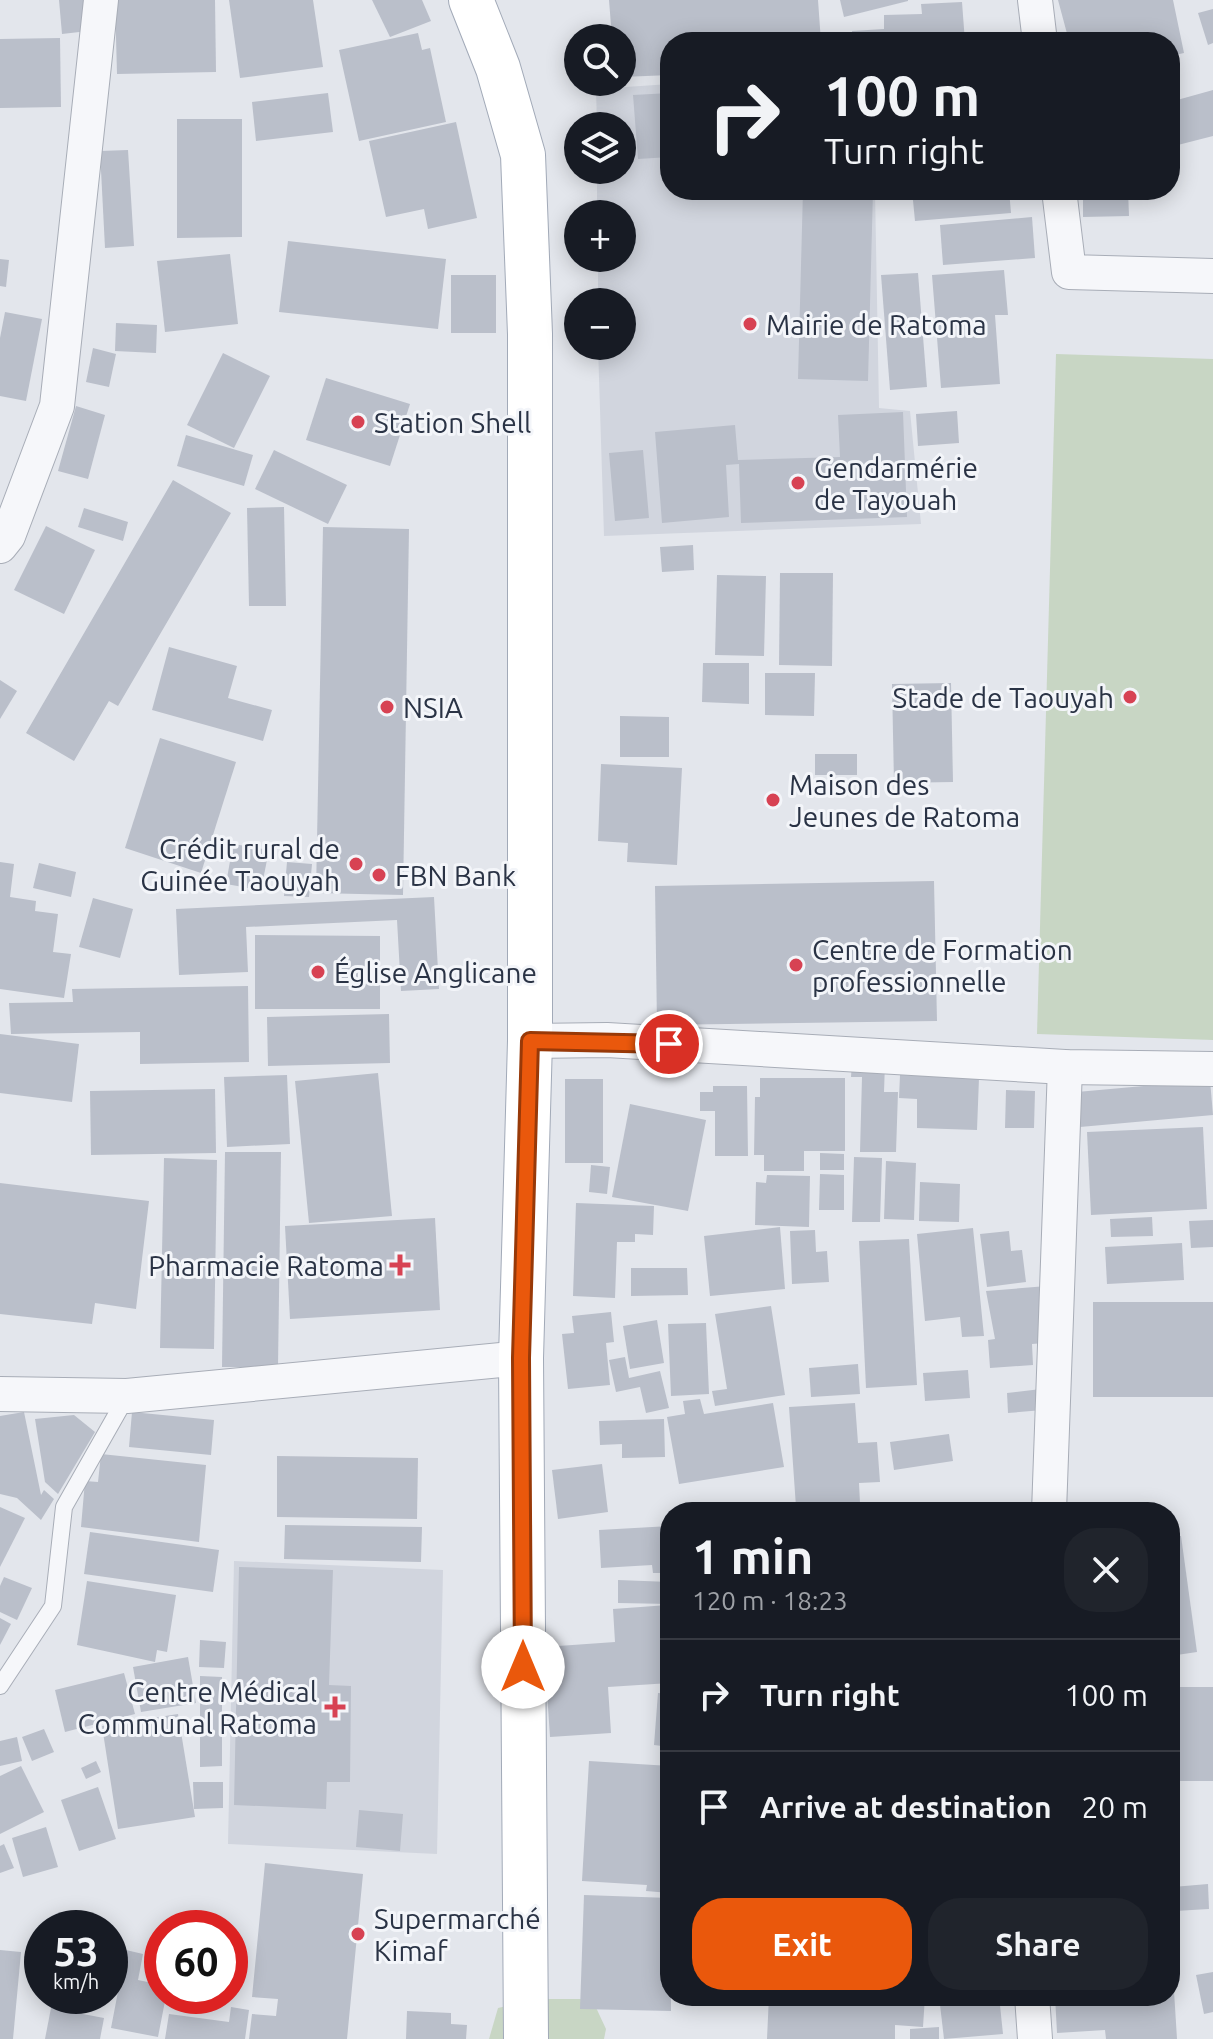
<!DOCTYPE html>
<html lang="en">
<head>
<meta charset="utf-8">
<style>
	:root { --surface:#171b24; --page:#20242c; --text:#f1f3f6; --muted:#9ea1a6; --line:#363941; --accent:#ea580c }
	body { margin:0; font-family:Ubuntu,sans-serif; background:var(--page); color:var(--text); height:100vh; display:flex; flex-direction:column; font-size:30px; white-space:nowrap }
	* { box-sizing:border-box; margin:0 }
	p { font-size:26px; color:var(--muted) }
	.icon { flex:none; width:44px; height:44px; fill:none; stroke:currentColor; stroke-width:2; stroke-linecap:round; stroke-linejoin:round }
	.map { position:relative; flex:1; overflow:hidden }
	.sheet { position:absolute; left:660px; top:1502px; width:520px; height:504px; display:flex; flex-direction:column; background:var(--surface); border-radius:32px; box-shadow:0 4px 20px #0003 }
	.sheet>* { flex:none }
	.banner { position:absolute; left:660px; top:32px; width:520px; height:168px; border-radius:32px; box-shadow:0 4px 20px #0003; background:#171b24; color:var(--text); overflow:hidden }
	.tools { position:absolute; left:564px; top:24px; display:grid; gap:16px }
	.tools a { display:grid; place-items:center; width:72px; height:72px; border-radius:50%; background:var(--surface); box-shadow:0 4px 20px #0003; font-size:40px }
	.speed { position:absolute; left:24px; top:1910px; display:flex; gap:16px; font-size:40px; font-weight:700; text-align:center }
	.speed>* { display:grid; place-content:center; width:104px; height:104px; border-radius:50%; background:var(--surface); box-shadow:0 4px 20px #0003; line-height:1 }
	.speed small { font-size:20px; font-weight:400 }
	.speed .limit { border:12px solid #d22; background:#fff; color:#111 }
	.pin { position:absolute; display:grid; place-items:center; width:68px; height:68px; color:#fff; margin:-34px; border:4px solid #fff; border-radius:50%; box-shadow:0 2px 8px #0007 }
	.me { position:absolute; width:88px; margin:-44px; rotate:0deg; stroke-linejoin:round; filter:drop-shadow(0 0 6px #0008) }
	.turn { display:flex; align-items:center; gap:28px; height:168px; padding:0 32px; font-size:36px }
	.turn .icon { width:104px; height:104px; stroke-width:2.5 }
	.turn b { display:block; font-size:56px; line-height:68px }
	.round { display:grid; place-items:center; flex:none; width:84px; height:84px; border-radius:32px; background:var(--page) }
	.overview { display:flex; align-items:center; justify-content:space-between; height:136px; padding:0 32px }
	h1 { font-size:48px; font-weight:700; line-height:60px }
	.primary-button { display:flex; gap:16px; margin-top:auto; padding:16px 32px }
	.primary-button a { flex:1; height:92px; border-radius:32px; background:var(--accent); color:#fff; font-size:32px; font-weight:700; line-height:92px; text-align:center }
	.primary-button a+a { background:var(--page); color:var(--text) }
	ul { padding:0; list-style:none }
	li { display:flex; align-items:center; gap:24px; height:112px; padding:0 32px; border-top:2px solid var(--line) }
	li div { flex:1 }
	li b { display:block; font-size:30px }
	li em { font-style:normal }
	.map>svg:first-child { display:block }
	.built { fill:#d1d5de }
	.green { fill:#c8d6c4 }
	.building { fill:#babfca }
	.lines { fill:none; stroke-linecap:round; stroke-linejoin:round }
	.service-casing { stroke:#a8adb7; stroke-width:18 }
	.minor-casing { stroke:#a8adb7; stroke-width:36 }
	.primary-casing { stroke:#a2aab8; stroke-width:46 }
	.service { stroke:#f6f7fa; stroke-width:16 }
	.minor { stroke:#f6f7fa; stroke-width:34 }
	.primary { stroke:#fff; stroke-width:44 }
	.route-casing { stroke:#983908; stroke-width:20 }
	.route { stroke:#ea580c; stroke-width:14 }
	.poi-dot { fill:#d74253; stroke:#f3f5f9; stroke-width:3 }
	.labels { text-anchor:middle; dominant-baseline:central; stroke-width:6; stroke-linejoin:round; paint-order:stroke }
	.poi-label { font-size:28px; fill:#2a3345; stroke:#f3f5f9; text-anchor:start }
</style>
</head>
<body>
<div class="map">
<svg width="1213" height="2039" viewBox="0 0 1213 2039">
	<rect width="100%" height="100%" fill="#e3e6ec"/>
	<g class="built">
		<path d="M670 84V190H875L879 408 910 411 921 524 604 536 598 346H622V302H598V258H622V214H597V170H622V126H597L596 89Z"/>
		<path d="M234 1561 443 1570 437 1854 228 1844Z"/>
	</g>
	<g class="green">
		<path d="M1056 354 1213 359V1040L1037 1034Z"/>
		<path d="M537 1999H592L606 2029 604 2039H489L498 2008Z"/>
	</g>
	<g class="building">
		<path d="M59 0H85L88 31 62 34Z"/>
		<path d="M115 0H215L216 72 117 74Z"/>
		<path d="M229 0H313L323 67 240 78Z"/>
		<path d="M372 0H422L431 21 390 37Z"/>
		<path d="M609 0H818L821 42H670V75L622 77V38H612Z"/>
		<path d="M840 0H908V1L844 17Z"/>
		<path d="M1058 0H1173L1184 53 1170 56V42H1080L1079 38 1069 41Z"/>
		<path d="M962 2 965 42H853L852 31 884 29V15L922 14 921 4Z"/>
		<path d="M1213 9V43L1208 45 1198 13Z"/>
		<path d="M418 33 422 50 430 48 446 122 359 141 339 50Z"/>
		<path d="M60 38 61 107 0 108V39Z"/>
		<path d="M1213 90V136L1170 147V102Z"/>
		<path d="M328 93 333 132 256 141 252 102Z"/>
		<path d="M670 93V157L638 159 633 95Z"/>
		<path d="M177 119H242V237L177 238Z"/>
		<path d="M456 122 477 218 428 229 424 209 386 217 369 141Z"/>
		<path d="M128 150 134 246 105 248 100 151Z"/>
		<path d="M803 190H873L868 381 798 379Z"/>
		<path d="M912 190H1009L1011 213 915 221Z"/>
		<path d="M1083 190H1128L1129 216 1083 217Z"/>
		<path d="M1032 217 1035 258 943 265 940 225Z"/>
		<path d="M288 241 446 259 438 329 279 312Z"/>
		<path d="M230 254 238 324 165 332 157 261Z"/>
		<path d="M0 259 9 260 6 287 0 286Z"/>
		<path d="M1004 270 1008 315H995L1000 384 941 388 932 275Z"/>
		<path d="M918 273 927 387 890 390 881 275Z"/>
		<rect x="451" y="275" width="45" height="58"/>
		<path d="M5 312 42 319 26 401 0 396V338Z"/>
		<path d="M116 323 157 325 156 353 115 351Z"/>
		<path d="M93 348 116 354 109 387 86 382Z"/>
		<path d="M223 353 270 376 234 448 187 425Z"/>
		<path d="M326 378 410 404 390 466 306 440Z"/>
		<path d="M76 406 105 415 88 479 58 471Z"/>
		<path d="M957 411 959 443 918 446 916 414Z"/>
		<path d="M903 412 907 517 741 523 739 464 726 465 729 517 662 523 655 432 735 425 738 460 840 457 838 415Z"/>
		<path d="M186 435 253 455 244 486 177 466Z"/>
		<path d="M274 450 347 485 328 524 255 489Z"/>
		<path d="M643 450 649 518 615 521 609 453Z"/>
		<path d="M173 480 231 513 118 706 109 701 74 761 26 733Z"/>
		<path d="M284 507 286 606H249L247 508Z"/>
		<path d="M84 508 128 522 123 541 78 527Z"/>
		<path d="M46 526 95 550 64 614 14 590Z"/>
		<path d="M323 527 409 529 403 895 316 893Z"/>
		<path d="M693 545 694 570 662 572 660 547Z"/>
		<path d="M780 573H833L832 666 779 665Z"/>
		<path d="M717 575 766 576 764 656 715 655Z"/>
		<path d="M169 647 237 666 228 698 272 710 263 741 152 710Z"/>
		<path d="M703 663H749V704L702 702Z"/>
		<path d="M765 673H815L814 716 765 715Z"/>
		<path d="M0 680 17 691 0 719Z"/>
		<path d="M951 683 953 782 894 783 892 684Z"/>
		<path d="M620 716 669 717V757H620Z"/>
		<path d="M160 738 236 762 201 873 125 848Z"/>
		<rect x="815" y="754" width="42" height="21"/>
		<path d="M601 764 682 768 677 865 627 862 628 843 598 841Z"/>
		<path d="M233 844 269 850 261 890 226 884Z"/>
		<path d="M0 862 14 864 10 897 36 901 35 911 58 914 53 952 71 954 64 998 0 989Z"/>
		<path d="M287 862 312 864 309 897 284 896Z"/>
		<path d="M39 863 76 872 71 897 33 888Z"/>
		<path d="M934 881 937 1021 657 1025 655 886Z"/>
		<path d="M434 897 439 989 401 991 397 920 246 927 248 972 179 975 176 909Z"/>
		<path d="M93 898 133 909 120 958 79 947Z"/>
		<path d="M255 935 380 936V1009H255Z"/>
		<path d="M248 986 249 1062 140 1064V1032L11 1034 9 1003 73 1002 72 989Z"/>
		<path d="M389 1014 390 1063 268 1066 267 1017Z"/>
		<path d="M0 1034 79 1044 72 1102 0 1093Z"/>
		<path d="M852 1062 885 1063 884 1092H898L896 1152H860L862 1077H851Z"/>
		<path d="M378 1073 392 1216 309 1223 295 1081Z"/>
		<path d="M287 1075 290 1144 227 1147 224 1077Z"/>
		<path d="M900 1075 979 1078 977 1130 917 1128V1099L899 1098Z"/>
		<path d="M760 1078H845V1151H804V1171H764V1155H754L755 1097H760Z"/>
		<rect x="565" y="1079" width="38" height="84"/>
		<path d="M1210 1080 1213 1115 1080 1127 1077 1092Z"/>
		<path d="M713 1086H747L748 1156H715V1111H700V1092H713Z"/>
		<path d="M215 1089 216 1153 91 1155 90 1091Z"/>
		<path d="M1006 1090 1035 1091 1034 1128H1005Z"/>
		<path d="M630 1104 706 1120 688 1211 612 1197Z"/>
		<path d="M1203 1127 1207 1209 1091 1215 1087 1132Z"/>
		<path d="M225 1152H281L278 1367H222Z"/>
		<path d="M820 1153 844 1154V1170H820Z"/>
		<path d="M854 1157 882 1158 880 1222H852Z"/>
		<path d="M164 1158 217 1160 214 1349 160 1348Z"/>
		<path d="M886 1161 916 1163 914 1220 884 1219Z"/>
		<path d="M591 1165 610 1167 607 1194 589 1192Z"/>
		<path d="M820 1174 844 1175V1210H819Z"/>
		<path d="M767 1175 810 1176 809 1227 755 1225 756 1182 766 1183Z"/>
		<path d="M920 1182 960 1184 959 1222 919 1221Z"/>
		<path d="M0 1183 149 1201 136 1309 95 1303 92 1324 0 1314Z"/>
		<path d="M576 1203 654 1206 653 1235 635 1234V1242H617L615 1298 573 1296Z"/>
		<path d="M1152 1217 1153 1236 1111 1237 1110 1219Z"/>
		<path d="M435 1218 440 1310 290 1319 285 1226Z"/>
		<path d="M1213 1220V1247L1191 1248 1189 1221Z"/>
		<path d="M780 1227 785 1289 710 1296 704 1236Z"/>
		<path d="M973 1228 984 1336 962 1337 960 1317 925 1321 917 1234Z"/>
		<path d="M815 1230 816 1252 827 1251 829 1282 792 1284 790 1231Z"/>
		<path d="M1009 1231 1011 1251 1022 1250 1026 1282 987 1287 980 1234Z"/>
		<path d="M909 1239 917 1385 866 1388 859 1241Z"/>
		<path d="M1182 1243 1184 1280 1107 1284 1105 1247Z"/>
		<path d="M631 1268H687L688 1295 631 1296Z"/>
		<path d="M1047 1286 1045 1343 1032 1344 1033 1365 990 1368 988 1340 995 1339 986 1291Z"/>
		<rect x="1093" y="1302" width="120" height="95"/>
		<path d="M771 1306 785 1395 715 1406 712 1391 727 1389 715 1314Z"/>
		<path d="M611 1312 614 1342 606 1343 610 1385 568 1389 562 1334 574 1333 572 1316Z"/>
		<path d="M657 1320 664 1363 630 1369 623 1326Z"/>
		<path d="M706 1323 709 1394 671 1396 668 1324Z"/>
		<path d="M625 1357 629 1378 660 1371 669 1408 646 1413 640 1387 616 1392 609 1360Z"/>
		<path d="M858 1364 860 1394 811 1397 809 1368Z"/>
		<path d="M968 1370 970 1398 925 1401 923 1373Z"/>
		<path d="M1041 1389 1043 1410 1008 1413 1007 1393Z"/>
		<path d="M700 1399 704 1414 773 1403 784 1467 679 1484 667 1417 685 1414 683 1401Z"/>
		<path d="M855 1403 858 1443 877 1442 880 1482 859 1483 860 1503 796 1507 789 1407Z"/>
		<path d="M24 1412 41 1495 44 1490 54 1499 41 1520 17 1498 0 1494V1416Z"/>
		<path d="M132 1412 214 1420 211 1455 129 1447Z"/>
		<path d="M74 1415 95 1432 58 1494 45 1482 35 1419Z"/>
		<path d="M664 1419 665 1457 622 1458V1444L600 1445 599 1421Z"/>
		<path d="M949 1434 953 1461 894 1470 890 1442Z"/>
		<path d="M101 1454 206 1465 199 1542 81 1527 85 1481 98 1482Z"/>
		<path d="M277 1456 418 1458 417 1519 277 1517Z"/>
		<path d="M602 1464 608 1512 558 1519 552 1470Z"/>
		<path d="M0 1507 25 1518 0 1567Z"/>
		<path d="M285 1525 422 1527 421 1562 284 1559Z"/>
		<path d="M670 1526V1573H653L652 1565 601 1568 599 1530Z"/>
		<path d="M90 1532 219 1550 213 1592 84 1574Z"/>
		<path d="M1181 1536 1197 1652 1170 1656V1537Z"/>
		<path d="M239 1567 333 1570 329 1685 351 1686 350 1782H327L326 1809 234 1805Z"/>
		<path d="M4 1577 32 1588 17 1620 0 1612V1586Z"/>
		<path d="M618 1580 670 1582V1604L618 1603Z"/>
		<path d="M87 1581 176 1595 167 1652 157 1650 155 1662 77 1645Z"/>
		<path d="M668 1605 670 1683 608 1687 611 1733 550 1737 544 1647 615 1642 613 1609Z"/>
		<path d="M0 1618 11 1624 0 1645Z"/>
		<path d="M200 1640 226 1642 224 1668 199 1667Z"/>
		<path d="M188 1657 196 1703 141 1712 133 1667Z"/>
		<path d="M124 1673 135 1714 65 1732 55 1690Z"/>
		<path d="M200 1676 222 1677V1766L200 1767Z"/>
		<rect x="1170" y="1687" width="43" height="94"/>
		<path d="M658 1693 670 1694V1747L654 1745Z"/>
		<path d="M178 1714 195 1817 118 1829 102 1726Z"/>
		<path d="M44 1729 54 1752 32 1761 22 1737Z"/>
		<path d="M17 1737 22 1761 0 1766V1741Z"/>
		<path d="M96 1761 101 1772 86 1779 81 1768Z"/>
		<path d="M589 1761 670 1766V1893L646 1891 647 1885 582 1881Z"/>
		<path d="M21 1766 44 1812 0 1834V1776Z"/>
		<path d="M193 1782H223V1808L194 1809Z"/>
		<path d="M98 1787 116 1839 79 1851 61 1800Z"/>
		<path d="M359 1810 403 1814 400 1851 356 1847Z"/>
		<path d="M46 1827 58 1867 23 1877 12 1838Z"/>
		<path d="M4 1844 14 1868 0 1873V1846Z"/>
		<path d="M265 1863 363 1874 347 2039H249L252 2014 276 2016 278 1999 252 1997Z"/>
		<path d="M1208 1884 1209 1909 1175 1911 1173 1887Z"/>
		<path d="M584 1895 670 1898 671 2011 580 2009Z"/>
		<path d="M0 1950 21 1952 13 2039H0Z"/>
		<path d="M126 1950 143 1954 138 1980 162 1985V1996H166L158 2037 111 2028Z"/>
		<path d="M1213 1972V2012L1204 2014 1196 1975Z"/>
		<path d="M1170 1988 1174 1991 1177 2039H1106L1105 2030 1057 2033 1055 1996H1170Z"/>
		<path d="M769 1996H925L923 2027 895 2025V2039H767Z"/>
		<path d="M939 1996H999L1003 2034 944 2039Z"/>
		<path d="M231 2007 249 2010 245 2039H165L169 2014 229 2022Z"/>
		<path d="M51 2008 104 2018 100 2039H45Z"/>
		<path d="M407 2011 451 2013V2024L467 2025 466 2039H406Z"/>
		<path d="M939 2027V2039H910V2029Z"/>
	</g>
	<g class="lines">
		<defs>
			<path id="service" d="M0 1686 53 1606 64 1507 127 1396"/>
			<g id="minor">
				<path d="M1035 0 1040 42"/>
				<path d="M1059 190 1069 272 1213 276"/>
				<path d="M0 546 8 536 57 406 101 0"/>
				<path d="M530 1041 607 1040 1065 1067 1213 1069"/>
				<path d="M0 1394 127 1396 521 1358"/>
				<path d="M1049 1512 1065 1067"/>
				<path d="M1032 1996 1035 2039"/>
			</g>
			<path id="primary" d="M471 0 498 68 523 155 530 334V1041L521 1358 526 2039"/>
		</defs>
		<use href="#service" class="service-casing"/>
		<use href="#minor" class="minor-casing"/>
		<use href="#primary" class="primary-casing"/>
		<use href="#service" class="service"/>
		<use href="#minor" class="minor"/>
		<use href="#primary" class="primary"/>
	</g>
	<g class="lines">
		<defs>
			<path id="route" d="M523 1667 521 1358 530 1041 669 1044"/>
		</defs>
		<use href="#route" class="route-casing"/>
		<use href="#route" class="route"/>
	</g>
	<g class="poi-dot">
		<circle cx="750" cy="324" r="8"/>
		<circle cx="358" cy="422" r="8"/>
		<circle cx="798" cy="483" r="8"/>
		<circle cx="1130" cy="697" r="8"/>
		<circle cx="387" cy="707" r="8"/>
		<circle cx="773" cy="800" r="8"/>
		<circle cx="356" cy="864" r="8"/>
		<circle cx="379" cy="875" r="8"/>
		<circle cx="796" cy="965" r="8"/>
		<circle cx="318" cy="972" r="8"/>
		<path d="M396 1253h8v8h8v8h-8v8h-8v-8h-8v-8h8z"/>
		<path d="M331 1695h8v8h8v8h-8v8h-8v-8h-8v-8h8z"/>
		<circle cx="358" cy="1934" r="8"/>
	</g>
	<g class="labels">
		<g class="poi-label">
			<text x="766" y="324">Mairie de Ratoma</text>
			<text x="374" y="422">Station Shell</text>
			<text x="814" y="467">Gendarmérie<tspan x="814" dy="32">de Tayouah</tspan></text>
			<text x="1114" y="697" text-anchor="end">Stade de Taouyah</text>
			<text x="403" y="707">NSIA</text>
			<text x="789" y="784">Maison des<tspan x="789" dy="32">Jeunes de Ratoma</tspan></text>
			<text x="340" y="848" text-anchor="end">Crédit rural de<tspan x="340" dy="32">Guinée Taouyah</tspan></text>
			<text x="395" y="875">FBN Bank</text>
			<text x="812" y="949">Centre de Formation<tspan x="812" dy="32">professionnelle</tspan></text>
			<text x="334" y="972">Église Anglicane</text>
			<text x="384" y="1265" text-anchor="end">Pharmacie Ratoma</text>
			<text x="317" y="1691" text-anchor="end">Centre Médical<tspan x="317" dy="32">Communal Ratoma</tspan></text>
			<text x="374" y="1918">Supermarché<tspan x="374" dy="32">Kimaf</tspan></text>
		</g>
	</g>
</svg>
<div class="tools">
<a><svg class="icon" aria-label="search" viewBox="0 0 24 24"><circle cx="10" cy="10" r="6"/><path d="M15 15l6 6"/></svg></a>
<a><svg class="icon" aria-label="layers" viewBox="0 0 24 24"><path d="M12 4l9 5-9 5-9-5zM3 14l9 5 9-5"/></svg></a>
<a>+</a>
<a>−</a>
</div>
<div class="speed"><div>53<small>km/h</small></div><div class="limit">60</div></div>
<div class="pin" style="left:669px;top:1044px;background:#d93025"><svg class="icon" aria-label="arrive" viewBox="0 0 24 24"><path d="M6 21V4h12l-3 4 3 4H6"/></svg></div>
<svg class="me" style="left:523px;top:1667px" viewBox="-20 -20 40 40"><circle r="19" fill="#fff"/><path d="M0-13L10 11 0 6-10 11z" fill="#ea580c"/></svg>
<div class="banner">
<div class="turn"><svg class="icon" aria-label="right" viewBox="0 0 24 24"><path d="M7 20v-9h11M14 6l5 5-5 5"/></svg><div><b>100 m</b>Turn right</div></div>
</div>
<section class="sheet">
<div class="overview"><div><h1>1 min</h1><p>120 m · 18:23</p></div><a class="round"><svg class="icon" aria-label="close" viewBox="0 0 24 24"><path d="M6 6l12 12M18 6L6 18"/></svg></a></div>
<ul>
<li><svg class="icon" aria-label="right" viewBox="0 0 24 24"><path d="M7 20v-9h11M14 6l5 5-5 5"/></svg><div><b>Turn right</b></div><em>100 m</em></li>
<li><svg class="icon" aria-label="arrive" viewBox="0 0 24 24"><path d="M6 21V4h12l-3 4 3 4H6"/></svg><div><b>Arrive at destination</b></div><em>20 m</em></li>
</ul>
<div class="primary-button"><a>Exit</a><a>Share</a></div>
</section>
</div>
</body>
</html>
